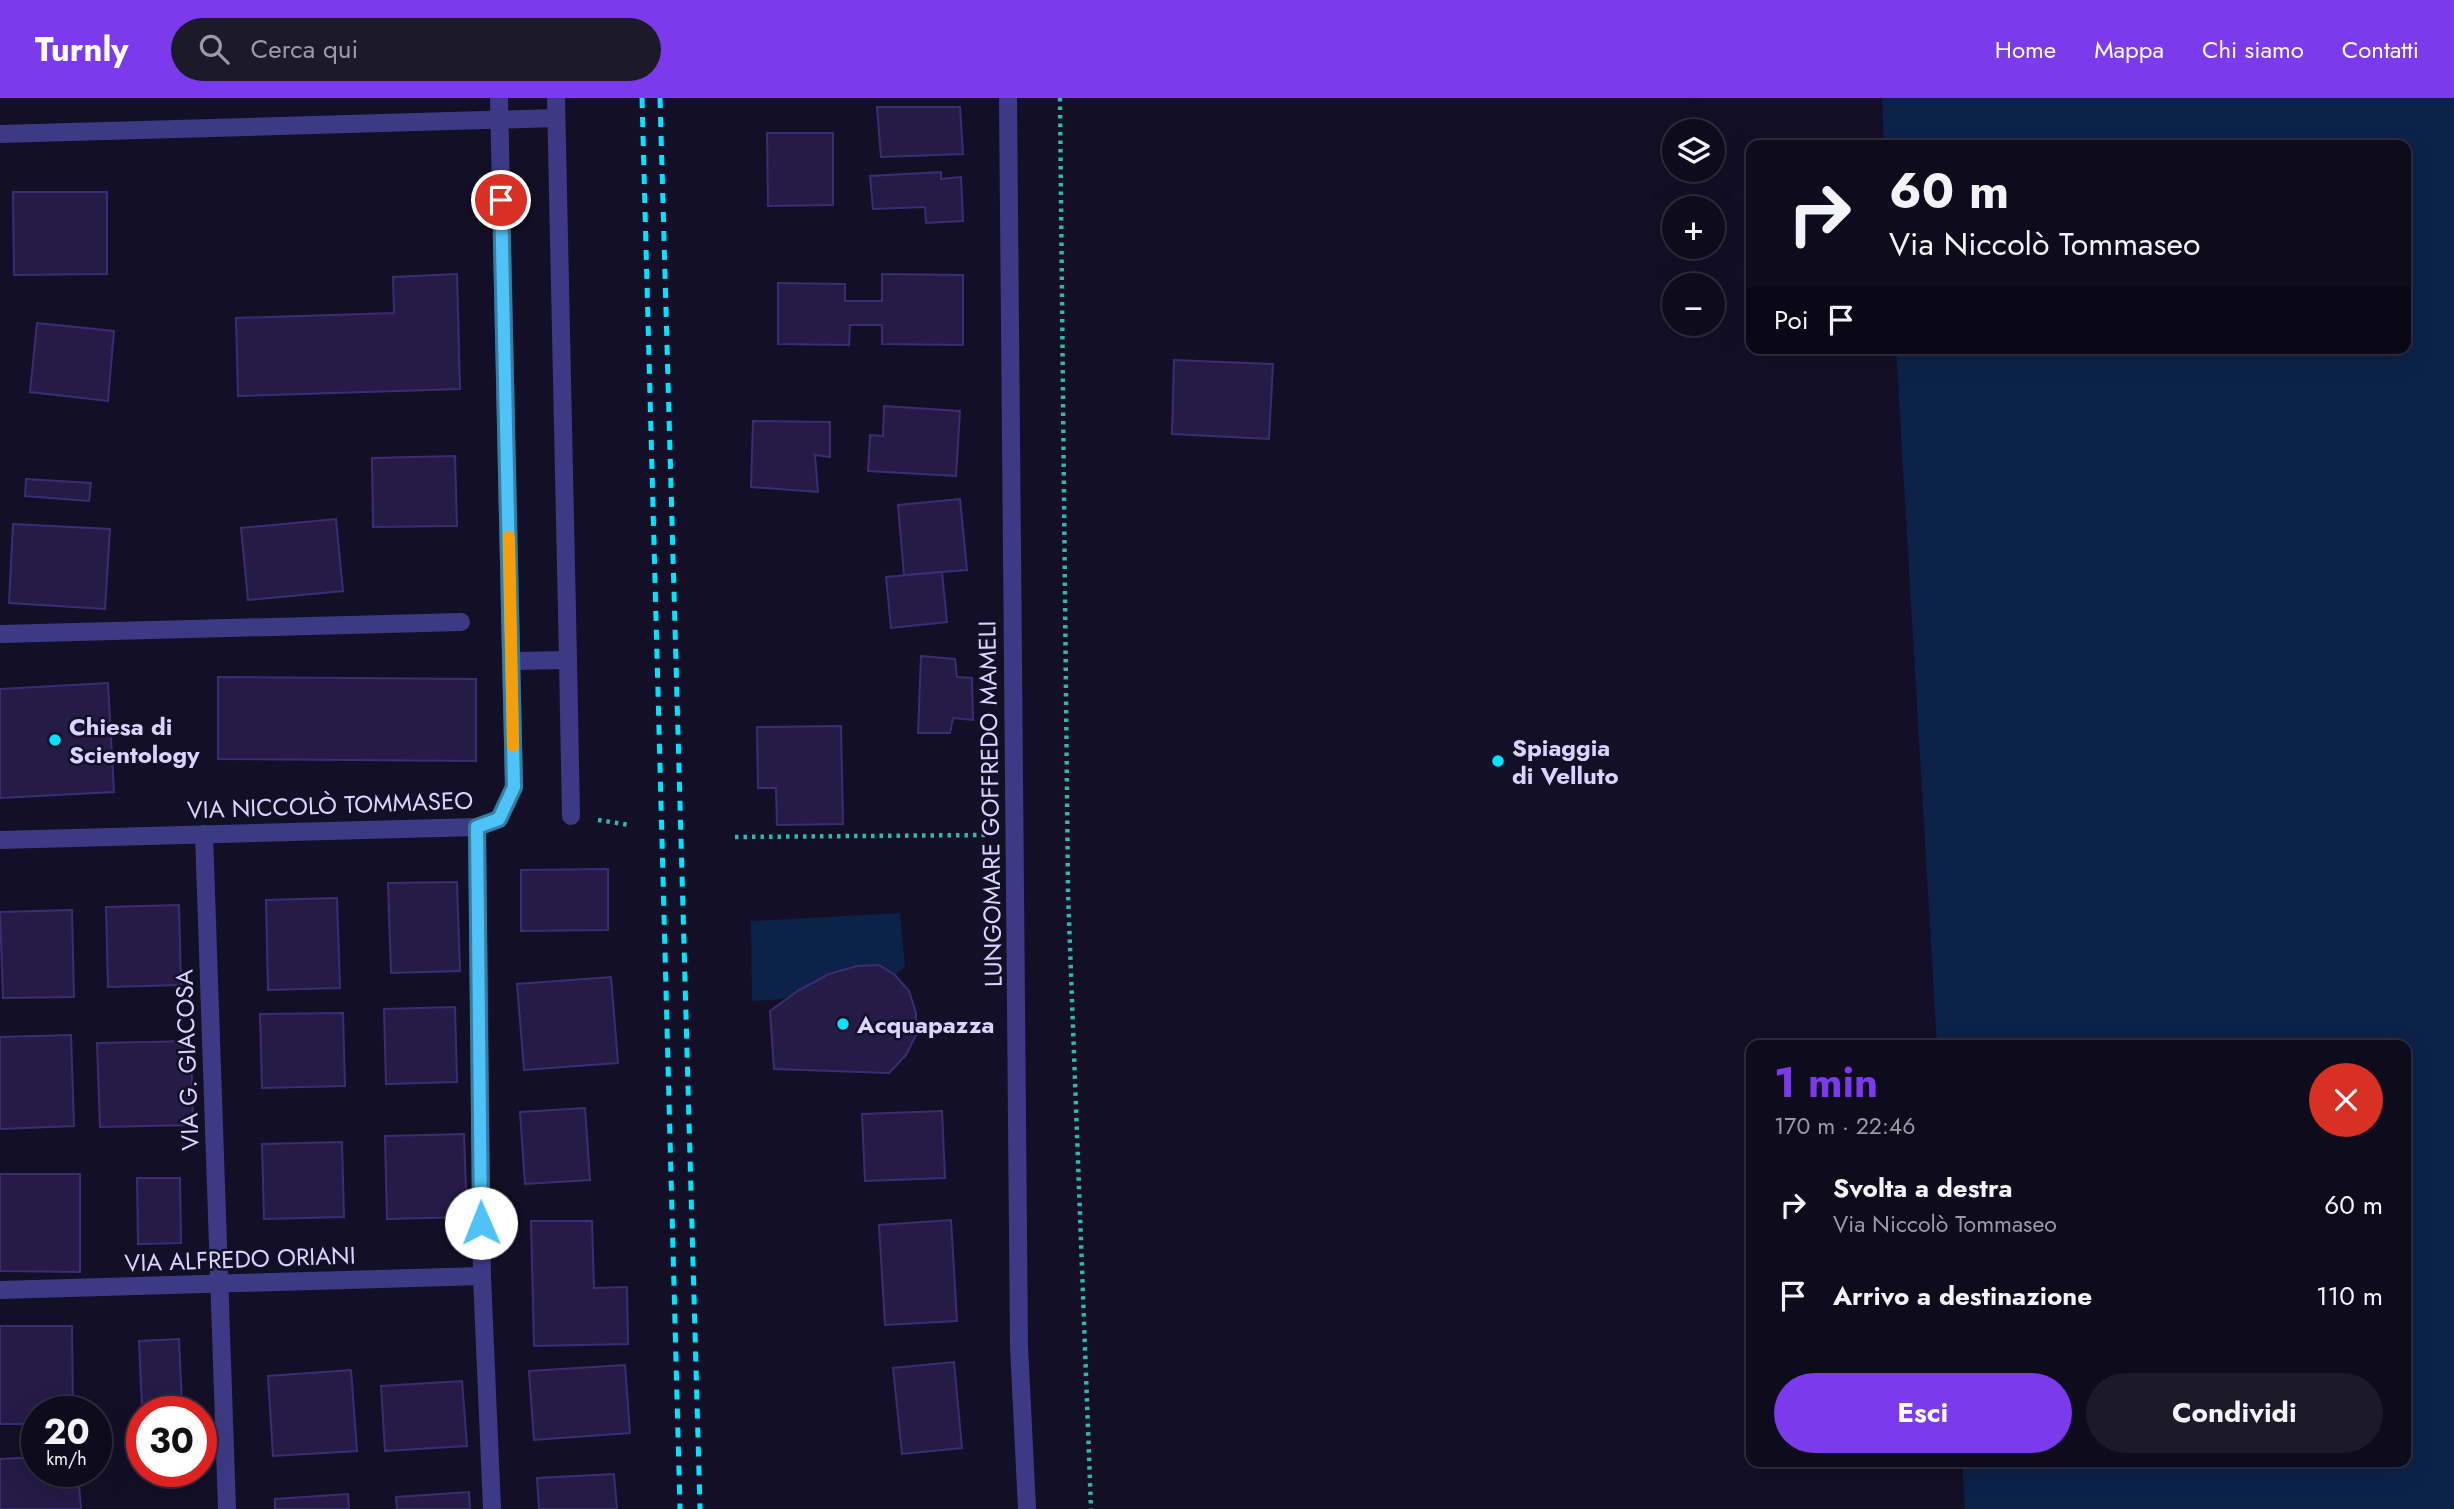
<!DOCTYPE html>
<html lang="it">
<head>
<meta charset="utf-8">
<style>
	:root { --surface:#0e0b1c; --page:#1c1929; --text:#f1f3f6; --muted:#9b9ba3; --line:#2e2b3b; --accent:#7c3aed }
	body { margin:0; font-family:Jost,sans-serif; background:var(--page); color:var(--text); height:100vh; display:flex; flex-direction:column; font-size:26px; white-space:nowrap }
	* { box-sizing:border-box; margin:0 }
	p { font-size:23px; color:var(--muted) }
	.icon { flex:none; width:38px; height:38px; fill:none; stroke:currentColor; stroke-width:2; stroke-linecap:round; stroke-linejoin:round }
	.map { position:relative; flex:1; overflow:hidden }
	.sheet { position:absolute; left:1746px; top:942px; width:665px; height:427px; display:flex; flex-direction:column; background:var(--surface); border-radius:14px; box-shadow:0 7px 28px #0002,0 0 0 2px var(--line) }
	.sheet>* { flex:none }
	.top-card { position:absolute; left:1746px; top:42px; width:665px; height:214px; border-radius:14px; box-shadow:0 7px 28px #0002,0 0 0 2px var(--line); background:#0e0b1c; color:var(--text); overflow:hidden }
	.tools { position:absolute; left:1662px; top:21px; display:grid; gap:14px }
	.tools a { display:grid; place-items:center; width:63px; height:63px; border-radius:50%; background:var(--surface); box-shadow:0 7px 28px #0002,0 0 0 2px var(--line); font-size:35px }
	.speed { position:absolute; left:21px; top:1298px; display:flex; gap:14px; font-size:35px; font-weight:700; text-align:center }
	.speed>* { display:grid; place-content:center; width:91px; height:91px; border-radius:50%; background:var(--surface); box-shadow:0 7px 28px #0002,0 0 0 2px var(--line); line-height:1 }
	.speed small { font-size:18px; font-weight:400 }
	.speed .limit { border:10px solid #d22; background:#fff; color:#111 }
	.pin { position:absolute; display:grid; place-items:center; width:60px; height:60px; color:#fff; margin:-30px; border:4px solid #fff; border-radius:50%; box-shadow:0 2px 7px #0007 }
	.me { position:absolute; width:77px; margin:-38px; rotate:359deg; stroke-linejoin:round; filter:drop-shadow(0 0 5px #0008) }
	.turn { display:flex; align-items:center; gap:24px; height:147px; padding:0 28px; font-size:32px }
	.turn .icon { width:91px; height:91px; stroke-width:2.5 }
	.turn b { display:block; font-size:49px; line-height:60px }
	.then { display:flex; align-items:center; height:66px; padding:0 28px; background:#0003; gap:14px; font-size:26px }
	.round { display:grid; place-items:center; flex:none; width:74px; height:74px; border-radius:37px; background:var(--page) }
	.head { display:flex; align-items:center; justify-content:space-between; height:119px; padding:0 28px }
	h1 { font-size:42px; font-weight:700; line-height:52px; color:var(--accent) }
	.primary-button { display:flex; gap:14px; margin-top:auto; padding:14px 28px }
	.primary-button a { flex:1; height:80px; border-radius:42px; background:var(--accent); color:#fff; font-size:28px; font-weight:700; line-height:80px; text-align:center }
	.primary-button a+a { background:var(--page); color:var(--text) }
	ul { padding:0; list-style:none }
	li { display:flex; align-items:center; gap:21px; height:91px; padding:0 28px }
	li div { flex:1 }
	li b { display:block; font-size:26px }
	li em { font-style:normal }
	header { display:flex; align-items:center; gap:42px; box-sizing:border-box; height:98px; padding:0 35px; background:var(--accent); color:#fff }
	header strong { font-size:33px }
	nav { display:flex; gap:38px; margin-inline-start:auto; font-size:24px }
	.search { width:490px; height:63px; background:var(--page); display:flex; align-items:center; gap:18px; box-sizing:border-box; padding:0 24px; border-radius:38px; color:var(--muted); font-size:26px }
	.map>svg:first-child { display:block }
	.water { fill:#0c2248 }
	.building { fill:#241b47; stroke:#3b2d73; stroke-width:2 }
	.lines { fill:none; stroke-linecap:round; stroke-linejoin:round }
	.path { stroke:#2fb8b0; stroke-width:4.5; stroke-dasharray:3.5 5; stroke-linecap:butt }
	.service { stroke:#3d3a85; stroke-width:18 }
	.minor { stroke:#3d3a85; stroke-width:18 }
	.rail { stroke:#00e5ff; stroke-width:5; stroke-dasharray:10 9; stroke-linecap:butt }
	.route-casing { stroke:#337fa1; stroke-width:18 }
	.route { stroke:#4fc3f7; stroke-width:12 }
	.slow { stroke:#f59e0b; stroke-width:12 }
	.poi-dot { fill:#00e5ff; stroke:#130f26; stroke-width:2.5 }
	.labels { text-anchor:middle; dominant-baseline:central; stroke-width:5; stroke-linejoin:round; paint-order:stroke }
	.poi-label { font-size:24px; font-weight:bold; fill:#d9d4ff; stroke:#130f26; text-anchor:start }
	.street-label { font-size:24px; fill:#d9d4ff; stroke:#130f26 }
</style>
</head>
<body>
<header>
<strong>Turnly</strong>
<div class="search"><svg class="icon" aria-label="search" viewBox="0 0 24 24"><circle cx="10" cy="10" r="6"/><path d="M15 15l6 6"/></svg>Cerca qui</div>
<nav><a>Home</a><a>Mappa</a><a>Chi siamo</a><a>Contatti</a></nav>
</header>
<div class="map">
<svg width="2454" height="1411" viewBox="0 0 2454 1411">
	<rect width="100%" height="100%" fill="#130f26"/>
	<g class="water">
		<path d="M1882 0H2454V1411H1965L1962 1363H2406V947H1937L1896 250H2406V47H1884Z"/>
		<path d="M900 815 905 869 895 877C855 853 826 881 790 898 780 903 763 902 752 903L751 823Z"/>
	</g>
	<g class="building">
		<path d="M877 9H960L963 56 881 59Z"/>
		<path d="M767 35H833V107L768 108Z"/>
		<path d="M941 74V81L961 79 963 123 926 125 925 109 873 111 870 78Z"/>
		<path d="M13 94H107V176L14 177Z"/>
		<path d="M457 176 460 291 238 298 236 220 394 215 393 179Z"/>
		<path d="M882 176 963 177V247L882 246V227H850L849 247 778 246V185L845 186V203H882Z"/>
		<path d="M37 225 114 233 108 303 30 294Z"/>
		<path d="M1174 262 1273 266 1269 341 1172 336Z"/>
		<path d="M884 308 960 313 956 378 868 373 870 337 883 338Z"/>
		<path d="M753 323 830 324V359L815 357 818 394 751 389Z"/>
		<path d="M455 358 457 428 373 429 372 360Z"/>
		<path d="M26 381 91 385 89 403 25 398Z"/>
		<path d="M960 401 967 472 904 477 898 407Z"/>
		<path d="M336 421 343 493 248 502 241 430Z"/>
		<path d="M13 426 110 431 105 511 9 505Z"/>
		<path d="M942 474 947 524 891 530 886 479Z"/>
		<path d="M921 558 955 561 957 579 972 580 973 622 953 620 950 635H918Z"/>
		<path d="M218 579 476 581V663L218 661Z"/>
		<path d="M108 585 114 694 0 700V591Z"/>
		<path d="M841 628 843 726 777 727 776 690H758L757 629Z"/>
		<path d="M608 771V832L521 833V772Z"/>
		<path d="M457 784 460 873 391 875 388 785Z"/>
		<path d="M337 800 340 890 268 892 266 802Z"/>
		<path d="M179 807 181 887 108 889 106 809Z"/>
		<path d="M72 812 74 899 3 900 0 814Z"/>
		<path d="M879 867 895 877 909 893 916 915V937L906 957 889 975 774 971 770 913 799 892 829 876 857 868Z"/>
		<path d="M611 879 618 965 524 972 517 886Z"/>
		<path d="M455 909 457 984 386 986 384 911Z"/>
		<path d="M343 915 345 988 262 990 260 916Z"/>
		<path d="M71 937 74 1028 0 1031V939Z"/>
		<path d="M191 943 193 1027 100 1029 97 945Z"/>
		<path d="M585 1010 590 1082 525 1086 520 1014Z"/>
		<path d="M942 1013 945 1080 865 1083 862 1016Z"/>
		<path d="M464 1036 467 1119 387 1121 385 1038Z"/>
		<path d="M342 1044 344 1119 264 1121 262 1046Z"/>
		<path d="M0 1076H80V1174L0 1173Z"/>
		<path d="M137 1080H180L181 1145 138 1146Z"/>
		<path d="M951 1122 957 1223 885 1227 879 1127Z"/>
		<path d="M531 1123H592L594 1190 627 1189 628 1246 534 1248Z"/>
		<path d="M0 1228H72L73 1314H37V1326H0Z"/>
		<path d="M179 1241 182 1307 142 1309 139 1243Z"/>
		<path d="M954 1264 962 1350 902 1356 893 1270Z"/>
		<path d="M625 1267 630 1335 534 1342 529 1273Z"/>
		<path d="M351 1272 357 1353 273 1358 268 1278Z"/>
		<path d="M462 1283 467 1348 385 1353 381 1288Z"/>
		<path d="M37 1359V1374H78L81 1411H0V1361Z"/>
		<path d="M614 1376 617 1411H539L537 1380Z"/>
		<path d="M469 1394 470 1411H397L396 1399Z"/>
		<path d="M348 1396 349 1411H275V1401Z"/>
	</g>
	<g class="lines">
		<g class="path">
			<path d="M1060 0 1068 795 1091 1411"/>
			<path d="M598 722 630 727"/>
			<path d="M735 739 986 737"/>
		</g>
		<path class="service" d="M0 536 461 524"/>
		<g class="minor">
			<path d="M499 0 511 563 568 562 556 0"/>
			<path d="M1008 0 1019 1248 1027 1411"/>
			<path d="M0 36 556 20"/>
			<path d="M568 562 571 718"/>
			<path d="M477 729 482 1178 492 1411"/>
			<path d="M204 736 227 1411"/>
			<path d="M0 742 477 729 499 721 514 689 511 563"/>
			<path d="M0 1192 482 1178"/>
		</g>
		<g class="rail">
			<path d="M642 0 680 1411"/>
			<path d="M660 0 700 1411"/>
		</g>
	</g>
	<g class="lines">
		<defs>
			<path id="route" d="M481 1125 477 729 499 721 514 689 501 102"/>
		</defs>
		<use href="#route" class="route-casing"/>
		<use href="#route" class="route"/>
		<path class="slow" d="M509 439 513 648"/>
	</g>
	<g class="poi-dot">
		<circle cx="55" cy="642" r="7"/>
		<circle cx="1498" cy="663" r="7"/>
		<circle cx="843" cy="926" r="7"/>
	</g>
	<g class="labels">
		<g class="poi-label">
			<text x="69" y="628">Chiesa di<tspan x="69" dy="28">Scientology</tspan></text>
			<text x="1512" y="649">Spiaggia<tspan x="1512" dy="28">di Velluto</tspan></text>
			<text x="857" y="926">Acquapazza</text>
		</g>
		<g class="street-label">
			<text transform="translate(990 706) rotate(-91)">LUNGOMARE GOFFREDO MAMELI</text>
			<text transform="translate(330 707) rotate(-2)">VIA NICCOLÒ TOMMASEO</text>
			<text transform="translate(187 962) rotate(-92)">VIA G. GIACOSA</text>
			<text transform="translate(240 1161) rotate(-2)">VIA ALFREDO ORIANI</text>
		</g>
	</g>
</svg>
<div class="tools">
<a><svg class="icon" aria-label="layers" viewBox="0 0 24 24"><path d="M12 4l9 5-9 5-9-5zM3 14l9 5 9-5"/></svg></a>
<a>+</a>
<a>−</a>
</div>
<div class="speed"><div>20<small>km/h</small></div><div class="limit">30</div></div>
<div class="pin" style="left:501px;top:102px;background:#d93025"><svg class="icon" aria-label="arrive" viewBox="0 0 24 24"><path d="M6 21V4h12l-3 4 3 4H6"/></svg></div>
<svg class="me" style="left:481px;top:1125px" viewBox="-20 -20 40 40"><circle r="19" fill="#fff"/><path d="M0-13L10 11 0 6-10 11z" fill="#4fc3f7"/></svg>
<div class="top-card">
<div class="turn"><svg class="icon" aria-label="right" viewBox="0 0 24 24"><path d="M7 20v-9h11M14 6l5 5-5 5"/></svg><div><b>60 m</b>Via Niccolò Tommaseo</div></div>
<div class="then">Poi<svg class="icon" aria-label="arrive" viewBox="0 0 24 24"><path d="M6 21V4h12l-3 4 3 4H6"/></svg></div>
</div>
<section class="sheet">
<div class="head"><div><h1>1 min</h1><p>170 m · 22:46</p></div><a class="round" style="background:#d93025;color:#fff"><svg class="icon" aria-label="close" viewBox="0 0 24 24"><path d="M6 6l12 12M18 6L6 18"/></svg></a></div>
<ul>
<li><svg class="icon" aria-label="right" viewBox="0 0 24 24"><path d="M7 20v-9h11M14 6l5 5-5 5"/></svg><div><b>Svolta a destra</b><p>Via Niccolò Tommaseo</p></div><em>60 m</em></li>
<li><svg class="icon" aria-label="arrive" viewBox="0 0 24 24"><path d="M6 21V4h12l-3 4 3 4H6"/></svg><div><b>Arrivo a destinazione</b></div><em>110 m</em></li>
</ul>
<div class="primary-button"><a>Esci</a><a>Condividi</a></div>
</section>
</div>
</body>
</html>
